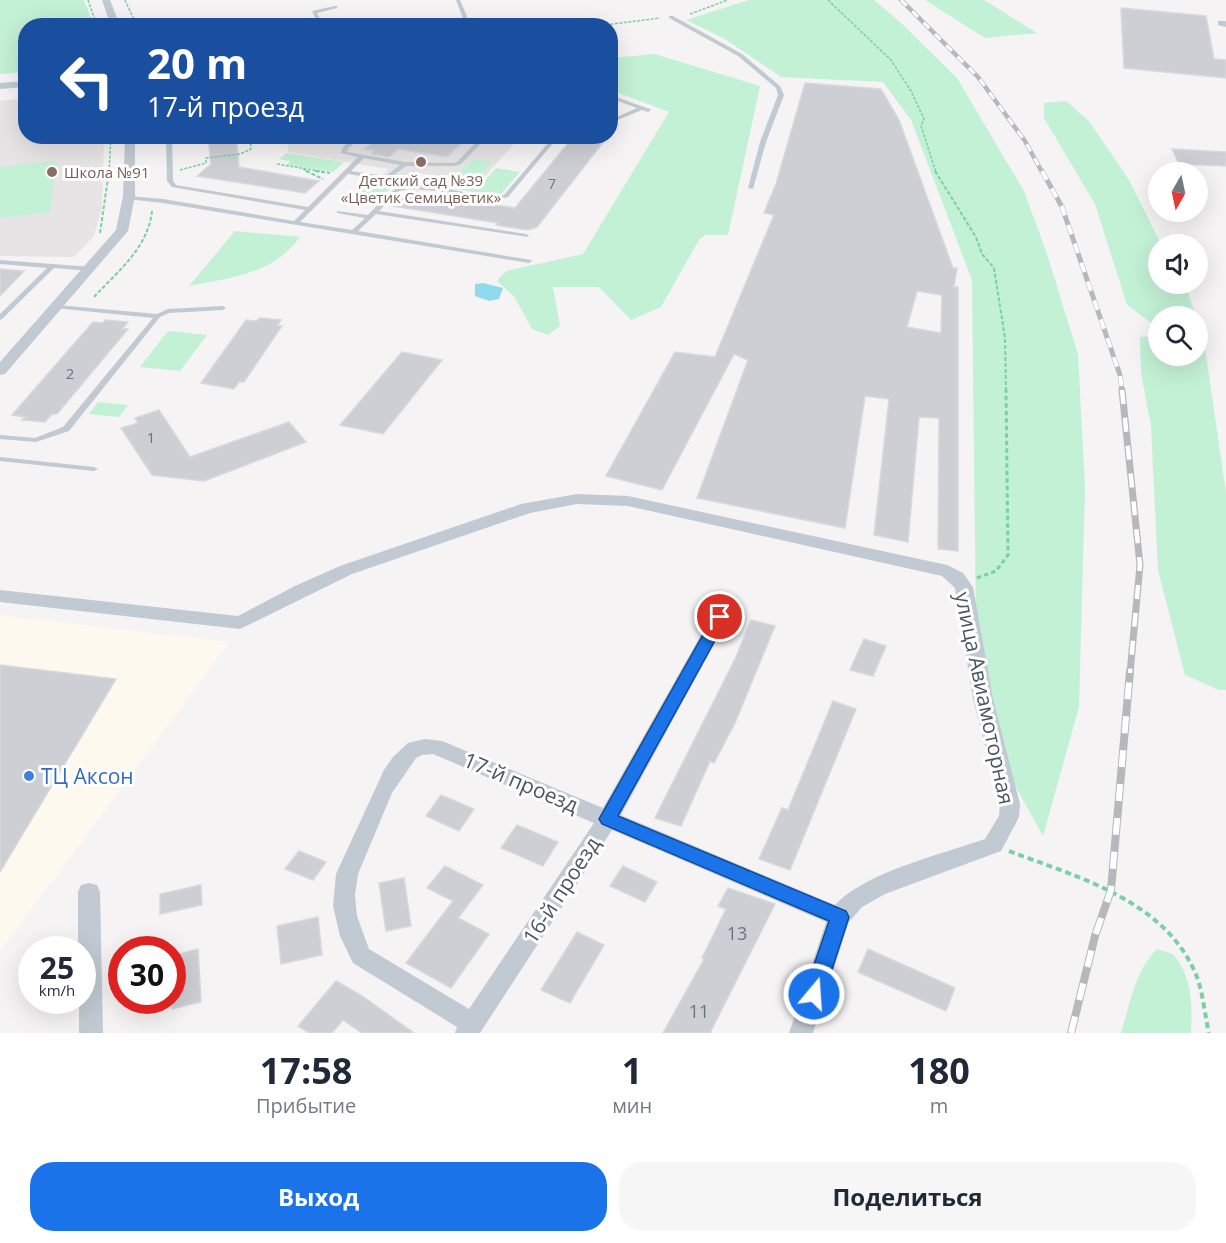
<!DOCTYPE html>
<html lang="ru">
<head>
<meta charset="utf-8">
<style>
	:root { --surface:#fff; --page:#f6f6f7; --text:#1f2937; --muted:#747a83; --accent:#1a73e8 }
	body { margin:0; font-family:"Open Sans",sans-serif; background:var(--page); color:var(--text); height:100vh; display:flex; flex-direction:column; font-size:22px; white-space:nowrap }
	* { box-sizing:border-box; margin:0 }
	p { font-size:20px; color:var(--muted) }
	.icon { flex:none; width:33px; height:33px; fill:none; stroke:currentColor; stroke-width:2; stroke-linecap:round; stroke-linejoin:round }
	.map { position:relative; height:1033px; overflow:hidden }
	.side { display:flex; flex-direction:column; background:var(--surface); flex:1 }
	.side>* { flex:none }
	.guide { position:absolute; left:18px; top:18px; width:600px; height:126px; border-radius:24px; box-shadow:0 6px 24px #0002; background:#1a4fa0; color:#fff; overflow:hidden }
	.needle { width:39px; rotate:189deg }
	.buttons { position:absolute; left:1148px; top:162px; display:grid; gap:12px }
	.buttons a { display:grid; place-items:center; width:60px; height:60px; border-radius:50%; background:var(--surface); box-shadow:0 6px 24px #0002; font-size:30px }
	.speed { position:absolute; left:18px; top:936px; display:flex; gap:12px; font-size:30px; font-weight:700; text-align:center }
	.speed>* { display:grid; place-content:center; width:78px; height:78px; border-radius:50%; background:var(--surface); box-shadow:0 6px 24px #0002; line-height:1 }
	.speed small { font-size:15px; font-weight:400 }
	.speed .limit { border:9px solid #d22; background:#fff; color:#111 }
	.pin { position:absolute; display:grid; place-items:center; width:51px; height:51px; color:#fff; margin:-26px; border:3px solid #fff; border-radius:50%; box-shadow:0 2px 6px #0007 }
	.me { position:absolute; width:66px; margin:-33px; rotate:18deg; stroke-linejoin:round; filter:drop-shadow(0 0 4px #0008) }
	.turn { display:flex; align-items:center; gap:21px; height:126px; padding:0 30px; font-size:27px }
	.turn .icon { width:78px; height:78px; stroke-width:2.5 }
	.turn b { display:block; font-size:42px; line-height:51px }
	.eta { display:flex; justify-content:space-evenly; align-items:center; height:102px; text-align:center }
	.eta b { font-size:36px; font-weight:700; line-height:42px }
	.cta { display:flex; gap:12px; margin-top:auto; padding:12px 30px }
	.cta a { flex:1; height:69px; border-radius:24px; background:var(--accent); color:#fff; font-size:24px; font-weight:700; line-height:69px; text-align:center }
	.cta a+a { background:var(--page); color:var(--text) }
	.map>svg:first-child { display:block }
	.commercial { fill:#fdf9ef }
	.education { fill:#e6e4e5 }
	.green { fill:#c3f1d5 }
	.water { fill:#90daee }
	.building { fill:#cdcfd5; stroke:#d7d9de; stroke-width:1.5; fill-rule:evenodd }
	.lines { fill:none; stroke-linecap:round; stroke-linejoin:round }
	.path-far3 { stroke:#7ad0a6; stroke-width:1.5; stroke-dasharray:3 1.5; stroke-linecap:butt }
	.path-far2 { stroke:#7ad0a6; stroke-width:2; stroke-dasharray:4 2; stroke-linecap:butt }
	.path-far1 { stroke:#7ad0a6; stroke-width:3; stroke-dasharray:4.5 3; stroke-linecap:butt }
	.path { stroke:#7ad0a6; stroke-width:4; stroke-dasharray:6 4; stroke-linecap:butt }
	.service { fill:#c1cad2; fill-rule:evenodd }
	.minor { fill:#c1cad2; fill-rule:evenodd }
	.rail-far3-casing { stroke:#b5b8bd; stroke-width:4.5 }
	.rail-far2-casing { stroke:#b5b8bd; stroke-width:5 }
	.rail-far1-casing { stroke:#b5b8bd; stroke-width:7 }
	.rail-casing { stroke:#b5b8bd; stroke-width:8 }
	.rail-far3 { stroke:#fff; stroke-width:3; stroke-dasharray:8; stroke-linecap:butt }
	.rail-far2 { stroke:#fff; stroke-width:4; stroke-dasharray:10; stroke-linecap:butt }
	.rail-far1 { stroke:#fff; stroke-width:4.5; stroke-dasharray:14; stroke-linecap:butt }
	.rail { stroke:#fff; stroke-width:6; stroke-dasharray:17; stroke-linecap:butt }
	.route { fill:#1a73e8; stroke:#114b97; stroke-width:1.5 }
	.education-dot { fill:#8d6e63; stroke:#fff; stroke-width:2 }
	.shop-dot { fill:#3f7fe0; stroke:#fff; stroke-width:2 }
	.labels { text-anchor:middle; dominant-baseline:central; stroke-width:6; stroke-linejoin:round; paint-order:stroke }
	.far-number-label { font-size:14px; fill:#6b747e }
	.far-education-label { font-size:15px; fill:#785e54; stroke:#fff; text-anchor:start }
	.number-label { font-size:15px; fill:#6b747e }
	.near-number-label { font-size:18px; fill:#6b747e }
	.near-street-label { font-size:21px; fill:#4a5661; stroke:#fff }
	.near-shop-label { font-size:21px; fill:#366cbe; stroke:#fff; text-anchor:start }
</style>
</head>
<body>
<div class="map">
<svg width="1226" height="1033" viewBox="0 0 1226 1033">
	<rect width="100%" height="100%" fill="#f5f3f3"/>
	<path class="commercial" d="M0 615 230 642 0 952Z"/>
	<g class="education">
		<path d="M25 98 26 136 104 137 102 208 94 236 74 257 0 256V101Z"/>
		<path d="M287 137H520L479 183 411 172 398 186 375 182 388 169 288 152Z"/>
	</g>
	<g class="green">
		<path d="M0 0H84L94 25 26 26 25 72 0 74Z"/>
		<path d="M749 0H874L900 22 957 78 1024 191 1047 254 1078 354 1085 488 1079 707 1043 836 977 717 972 280 911 120 883 82 781 77 725 39 686 20Z"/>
		<path d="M925 0H984L1037 33 985 38Z"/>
		<path d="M655 54 760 86 728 235H705L699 240 661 307 631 320 599 287H553L560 326 548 335 532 329 514 296 497 281 506 271 583 254 669 112 611 90V58Z"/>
		<path d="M1066 101 1089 121 1129 180 1161 244H1158V284H1185L1196 316H1158V328L1127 305 1095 204 1044 118V103Z"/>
		<path d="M287 153 344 162 333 172 287 165 290 161 279 159Z"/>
		<path d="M474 159 492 162 477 178 458 175Z"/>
		<path d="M56 161 50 212 0 218V167Z"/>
		<path d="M496 168 520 172 499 196 438 186 445 180 481 185Z"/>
		<path d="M363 184 391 188 376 203 348 198Z"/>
		<path d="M235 231 300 237C272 275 232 277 189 286Z"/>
		<path d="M168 331 207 335 180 371 140 367Z"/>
		<path d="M1158 336V356H1197V344L1205 348 1226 493V690H1219L1185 675 1158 570 1151 426 1141 373 1140 337Z"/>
		<path d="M98 402 128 405 119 417 89 414Z"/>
		<path d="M1157 949 1173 954C1193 979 1192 1003 1191 1033H1121C1130 1004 1135 971 1157 949Z"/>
	</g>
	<path class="water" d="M483 283 503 288 499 299 489 301 475 296V284Z"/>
	<g class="building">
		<path d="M1121 8 1206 16 1214 59 1226 60V78L1124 68Z"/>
		<path d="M805 83 881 89 899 120 953 268H957L954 287H958V551L938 549 939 418 919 417 908 542 874 535 889 399 865 396 845 528 697 498 748 360 734 354 662 490 606 476 675 352 715 357 774 215 764 213 776 184ZM917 291 942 295 941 333 907 327Z"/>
		<path d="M208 136H236L239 167 319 181 305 193 197 176 211 164Z"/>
		<path d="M375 136H452L466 139 447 157 398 149 389 157 371 154 374 151 364 149 375 140Z"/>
		<path d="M574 136H605L602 141H604L537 227 528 230 496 225 498 223 393 206 409 191 515 208Z"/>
		<path d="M1172 149 1226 152V166L1179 164Z"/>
		<path d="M0 269 24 271 0 296Z"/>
		<path d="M259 318 281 320 277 326H282L244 382H239L234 389 201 383 246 320 257 321Z"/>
		<path d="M105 320 128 322 122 329H128L57 414H52L45 422 22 420 25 417 12 415 93 322 103 323Z"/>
		<path d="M402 352 442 360 383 434 340 425Z"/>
		<path d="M159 410 190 457 289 422 306 442 204 481 152 475 121 428 138 423 135 418Z"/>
		<path d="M751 620 775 626 735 723 714 763 710 761 681 826 655 818 736 657Z"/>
		<path d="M864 639 886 646 873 676 850 670Z"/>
		<path d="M0 665 116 679 0 872Z"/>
		<path d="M833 701 856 709 790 870 759 859 782 808 788 810Z"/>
		<path d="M441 795 474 809 459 831 426 816Z"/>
		<path d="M517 825 558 842 543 866 501 848Z"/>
		<path d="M299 851 326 862 313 880 285 869Z"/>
		<path d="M445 866 483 885 458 918 489 934 451 988 406 963 453 901 427 888Z"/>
		<path d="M623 866 657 882 645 902 610 886Z"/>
		<path d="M404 878 411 926 386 931 379 883Z"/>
		<path d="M201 885 202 905 160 914V894Z"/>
		<path d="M728 888 775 904 710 1033H663L704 959 702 958 726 909 718 906Z"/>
		<path d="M318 917 322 955 281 964 277 926Z"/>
		<path d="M577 932 604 945 570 1003 541 990Z"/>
		<path d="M198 949 201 1002 172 1009V956Z"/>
		<path d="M868 949 955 988 946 1011 858 972Z"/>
		<path d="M336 981 362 996 414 1033H362L343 1020 332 1033H309L298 1026Z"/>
	</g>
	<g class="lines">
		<g class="path-far3">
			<path d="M88 0 97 26"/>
			<path d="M125 0 137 26"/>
			<path d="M828 0 891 60 911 91 924 119 921 126 936 172"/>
			<path d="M690 14 728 0"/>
			<path d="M597 26 660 18"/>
			<path d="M277 164 324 172"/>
			<path d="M303 169 309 172"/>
			<path d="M180 170 206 163V158L240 154 251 149 250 136"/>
			<path d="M109 172 111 136"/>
		</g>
		<g class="path-far2">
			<path d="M306 171 323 179"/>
			<path d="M315 171 330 173"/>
			<path d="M935 171 976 237 982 254 994 268 1005 338 1006 392"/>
			<path d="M100 233 109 171"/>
			<path d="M94 297C118 271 148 248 152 211"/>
		</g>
		<path class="path-far1" d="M977 578 996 571 1008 555 1006 390"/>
		<path class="path" d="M1009 851C1077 877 1161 899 1194 970 1203 989 1204 1012 1209 1033"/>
		<g class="service">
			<path d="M456 0H460L471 26H466Z"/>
			<path d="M335 6H337V8L317 13 324 26H319L312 11Z"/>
			<path d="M669 16H673L742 54 780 86 784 95 766 142 753 189 748 188 760 142 778 95 776 88 738 56 669 18Z"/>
			<path d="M610 95 650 109 651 110 648 112 642 110 610 123V120L637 108 610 98Z"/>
			<path d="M158 136H172L173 181 176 185 308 207 358 157 341 153 343 147 355 136H361L348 149 347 152 405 162 453 163 457 162 482 136H488L461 164 455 166H406L387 180 348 174 300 222 352 230 365 218 337 213V211L368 215C375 208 388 192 396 189 424 174 471 201 504 195L554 136H559L508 197 494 200H481L438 191 410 189 399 191 379 211 526 234 529 236 528 237 376 214 358 231 531 260 532 261 529 263 163 203 127 199 126 198 129 196 163 199 294 221 305 210 172 187 167 181 166 139 130 143 127 141 130 139ZM364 158 400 165 386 176 351 171Z"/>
			<path d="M0 260 91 267 94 269 91 271 54 268 2 319 0 320V314L47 268 0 264Z"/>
			<path d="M57 305 157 314 168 309 223 306 226 308 223 310 169 313 160 317 69 431 36 442 0 439V435L35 438 63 427 153 318 55 308V306Z"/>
			<path d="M0 457 94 467 98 469 94 471 0 461Z"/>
		</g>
		<g class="minor">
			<path d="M102 0H110L120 26H111Z"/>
			<path d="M1218 21H1226V27L1218 25Z"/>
			<path d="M26 81V87L0 89V83Z"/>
			<path d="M125 136H135V196L128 231 5 374 0 375V362L116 230 123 196Z"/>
			<path d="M577 494 628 496 947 565 963 573 973 587 993 699 1020 804 1019 817 1001 851 885 894 862 907 849 922 813 1033H789L826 922 612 830 480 1033H455L457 1027 353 963 340 936 333 906 336 874 384 770 393 757 408 743 425 739 442 741 603 808 711 617 714 613H726L729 617 621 815 835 905C865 872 943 854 985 839L999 816 1000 804 973 699 955 588 942 576 628 506 577 504 530 513 352 574 240 629 0 602V590L238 616 295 586 340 566 521 504ZM433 754 594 823 469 1009 369 949 357 916 355 895 358 874 392 793 416 758 422 755Z"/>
			<path d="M89 883 97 885 100 892 103 1033H79V1000H82V950H78V892L81 885Z"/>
		</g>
		<defs>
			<path id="rail-far3" d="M901 0 978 77 1025 141 1042 172"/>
			<path id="rail-far2" d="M1042 171 1062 207 1120 375 1122 392"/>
			<path id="rail-far1" d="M1122 390 1140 565 1130 673"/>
			<path id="rail" d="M1071 1033 1095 936 1111 890 1130 671"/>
		</defs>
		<use href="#rail-far3" class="rail-far3-casing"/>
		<use href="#rail-far2" class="rail-far2-casing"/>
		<use href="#rail-far1" class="rail-far1-casing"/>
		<use href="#rail" class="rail-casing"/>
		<use href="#rail-far3" class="rail-far3"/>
		<use href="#rail-far2" class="rail-far2"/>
		<use href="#rail-far1" class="rail-far1"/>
		<use href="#rail" class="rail"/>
	</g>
	<path class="route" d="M720 612 728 617 618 816 846 911 849 917 824 994 821 1000 814 1003 807 1000 804 994 829 921 602 824 599 819 713 617Z"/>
	<g class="education-dot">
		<circle cx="421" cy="162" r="6"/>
		<circle cx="52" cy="172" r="6"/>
	</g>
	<circle class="shop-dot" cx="29" cy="776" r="6"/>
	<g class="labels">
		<g class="far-number-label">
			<text x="552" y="183">7</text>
		</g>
		<g class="far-education-label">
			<text x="64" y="172">Школа №91</text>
			<text x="421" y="180" text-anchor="middle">Детский сад №39<tspan x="421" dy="17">«Цветик Семицветик»</tspan></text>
		</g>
		<g class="number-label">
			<text x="70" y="373">2</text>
			<text x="151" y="437">1</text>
		</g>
		<g class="near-number-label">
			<text x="737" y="933">13</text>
			<text x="699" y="1011">11</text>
		</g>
		<g class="near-street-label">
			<text transform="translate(985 698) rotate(78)">улица Авиамоторная</text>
			<text transform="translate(521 782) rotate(23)">17-й проезд</text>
			<text transform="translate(561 890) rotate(-57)">16-й проезд</text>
		</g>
		<g class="near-shop-label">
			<text x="41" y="776">ТЦ Аксон</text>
		</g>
	</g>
</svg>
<div class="buttons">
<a><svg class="needle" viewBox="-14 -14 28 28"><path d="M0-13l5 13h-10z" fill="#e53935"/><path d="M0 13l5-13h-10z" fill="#747a83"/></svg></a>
<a><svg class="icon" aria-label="sound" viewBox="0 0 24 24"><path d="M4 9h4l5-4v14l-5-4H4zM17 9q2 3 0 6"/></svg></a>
<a><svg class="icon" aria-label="search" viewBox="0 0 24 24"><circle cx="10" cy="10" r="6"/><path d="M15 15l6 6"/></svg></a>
</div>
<div class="speed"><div>25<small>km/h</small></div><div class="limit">30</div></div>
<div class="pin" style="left:720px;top:617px;background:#d93025"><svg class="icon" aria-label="arrive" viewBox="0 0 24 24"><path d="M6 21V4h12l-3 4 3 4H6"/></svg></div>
<svg class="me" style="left:814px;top:994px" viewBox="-20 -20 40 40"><circle r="17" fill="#1a73e8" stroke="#fff" stroke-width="3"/><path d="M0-11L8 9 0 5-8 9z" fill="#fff"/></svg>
<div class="guide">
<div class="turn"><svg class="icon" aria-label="left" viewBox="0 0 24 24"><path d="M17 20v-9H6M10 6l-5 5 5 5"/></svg><div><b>20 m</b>17-й проезд</div></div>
</div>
</div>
<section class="side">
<div class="eta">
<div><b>17:58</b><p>Прибытие</p></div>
<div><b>1</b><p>мин</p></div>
<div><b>180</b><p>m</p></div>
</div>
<div class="cta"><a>Выход</a><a>Поделиться</a></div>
</section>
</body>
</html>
